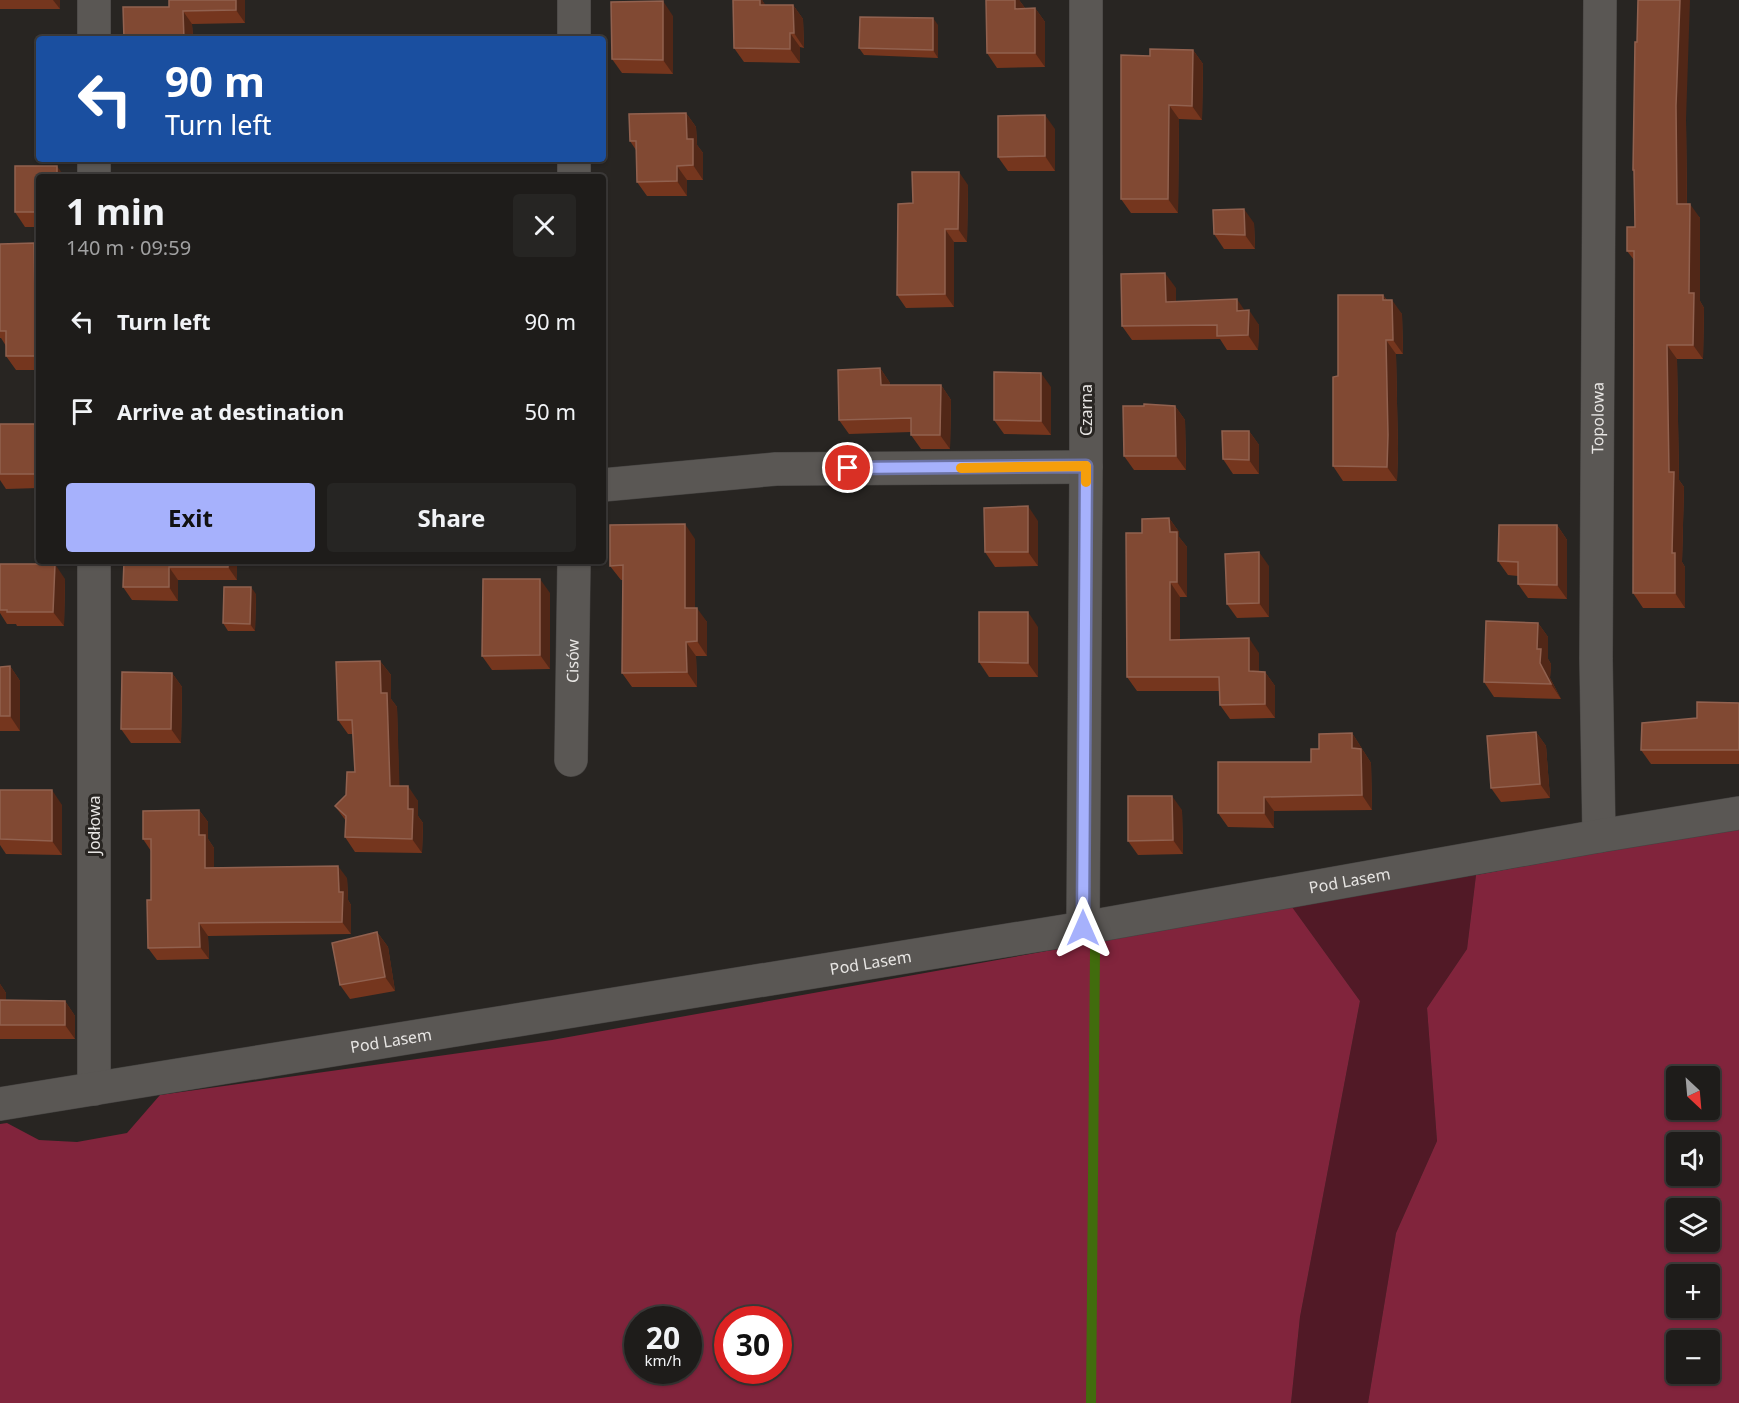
<!DOCTYPE html>
<html lang="en">
<head>
<meta charset="utf-8">
<style>
	:root { --surface:#1e1c1a; --page:#262523; --text:#f1f3f6; --muted:#a1a1a2; --line:#3c3a39; --accent:#a6b1fc }
	body { margin:0; font-family:"Noto Sans",sans-serif; background:var(--page); color:var(--text); height:100vh; display:flex; flex-direction:column; font-size:22px; white-space:nowrap }
	* { box-sizing:border-box; margin:0 }
	p { font-size:20px; color:var(--muted) }
	.icon { flex:none; width:33px; height:33px; fill:none; stroke:currentColor; stroke-width:2; stroke-linecap:round; stroke-linejoin:round }
	.map { position:relative; flex:1; overflow:hidden }
	.panel { position:absolute; left:36px; top:174px; width:570px; height:390px; display:flex; flex-direction:column; background:var(--surface); border-radius:6px; box-shadow:0 2px 4px #0004,0 0 0 2px var(--line) }
	.panel>* { flex:none }
	.banner { position:absolute; left:36px; top:36px; width:570px; height:126px; border-radius:6px; box-shadow:0 2px 4px #0004,0 0 0 2px var(--line); background:#1a4fa0; color:#fff; overflow:hidden }
	.needle { width:39px; rotate:154deg }
	.tools { position:absolute; left:1666px; top:1066px; display:grid; gap:12px }
	.tools a { display:grid; place-items:center; width:54px; height:54px; border-radius:6px; background:var(--surface); box-shadow:0 2px 4px #0004,0 0 0 2px var(--line); font-size:30px }
	.speed { position:absolute; left:624px; top:1306px; display:flex; gap:12px; font-size:30px; font-weight:700; text-align:center }
	.speed>* { display:grid; place-content:center; width:78px; height:78px; border-radius:50%; background:var(--surface); box-shadow:0 2px 4px #0004,0 0 0 2px var(--line); line-height:1 }
	.speed small { font-size:15px; font-weight:400 }
	.speed .limit { border:9px solid #d22; background:#fff; color:#111 }
	.pin { position:absolute; display:grid; place-items:center; width:51px; height:51px; color:#fff; margin:-26px; border:3px solid #fff; border-radius:50%; box-shadow:0 2px 6px #0007 }
	.me { position:absolute; width:66px; margin:-33px; rotate:0deg; stroke-linejoin:round; filter:drop-shadow(0 0 4px #0008) }
	.turn { display:flex; align-items:center; gap:21px; height:126px; padding:0 30px; font-size:27px }
	.turn .icon { width:78px; height:78px; stroke-width:2.5 }
	.turn b { display:block; font-size:42px; line-height:51px }
	.round { display:grid; place-items:center; flex:none; width:63px; height:63px; border-radius:6px; background:var(--page) }
	.head { display:flex; align-items:center; justify-content:space-between; height:102px; padding:0 30px }
	h1 { font-size:36px; font-weight:700; line-height:45px }
	.cta { display:flex; gap:12px; margin-top:auto; padding:12px 30px }
	.cta a { flex:1; height:69px; border-radius:6px; background:var(--accent); color:#111; font-size:24px; font-weight:700; line-height:69px; text-align:center }
	.cta a+a { background:var(--page); color:var(--text) }
	ul { padding:0; list-style:none }
	li { display:flex; align-items:center; gap:18px; height:90px; padding:0 30px }
	li div { flex:1 }
	li b { display:block; font-size:22px }
	li em { font-style:normal }
	.map>svg:first-child { display:block }
	.green { fill:#511926 }
	.forest { fill:#81243c; fill-rule:evenodd }
	.lines { fill:none; stroke-linecap:round; stroke-linejoin:round }
	.stream { stroke:#416c0d; stroke-width:10 }
	.street-casing { stroke:#444240; stroke-width:34 }
	.street { stroke:#5a5754; stroke-width:33 }
	.wall { fill:#75361e }
	.shaded-wall { fill:#512717 }
	.building { fill:#814933; stroke:#91614f; stroke-width:1.5 }
	.route-casing { stroke:#6c73a4; stroke-width:15 }
	.route { stroke:#a6b1fc; stroke-width:10 }
	.slow { stroke:#f59e0b; stroke-width:10 }
	.labels { text-anchor:middle; dominant-baseline:central; stroke-width:6; stroke-linejoin:round; paint-order:stroke }
	.street-label { font-size:16px; fill:#e7e5e3; stroke:#282522 }
</style>
</head>
<body>
<div class="map">
<svg width="1739" height="1403" viewBox="0 0 1739 1403">
	<rect width="100%" height="100%" fill="#282522"/>
	<path class="green" d="M1476 875 1467 949 1427 1008 1437 1141 1396 1233 1368 1403H1291L1300 1317 1360 1001 1292 907Z"/>
	<g class="forest">
		<path d="M1739 827V1403H1368L1396 1233 1437 1141 1427 1008 1467 949 1476 875ZM1677 1077H1710V1110H1677ZM1677 1143H1710V1176H1677ZM1677 1209H1710V1242H1677ZM1677 1275H1710V1308H1677ZM1677 1341H1710V1374H1677Z"/>
		<path d="M1292 907 1360 1001 1300 1317 1291 1403H0V1124L7 1123 39 1140 77 1142 127 1133 160 1095 552 1040ZM638 1320H688V1371H638ZM728 1320H778V1371H728Z"/>
	</g>
	<g class="lines">
		<path class="stream" d="M1091 1403 1095 949"/>
		<defs>
			<g id="street">
				<path d="M94 0V39"/>
				<path d="M574 0V39"/>
				<path d="M94 159V177"/>
				<path d="M574 159V177"/>
				<path d="M603 485 776 469 1086 467"/>
				<path d="M94 561V1089"/>
				<path id="s1" d="M571 760 574 561"/>
				<path id="s2" d="M1599 836 1596 659 1600 0"/>
				<path d="M1083 928 1086 467V0"/>
				<path id="s3" d="M0 1104 1083 928 1599 836 1739 813"/>
			</g>
		</defs>
		<use href="#street" class="street-casing"/>
		<use href="#street" class="street"/>
	</g>
	<g class="wall">
		<rect x="0" y="0" width="60" height="9"/>
		<path d="M169 0H245V23L192 24 193 39H124L169 7Z"/>
		<path d="M733 0H762L765 5H793L803 19 804 48 800 47V63L744 62 734 48Z"/>
		<path d="M986 0H1019L1025 8H1035L1045 22V67L997 68 987 53Z"/>
		<path d="M673 16V74L622 73 612 59Z"/>
		<path d="M938 25V58L864 55 859 48Z"/>
		<path d="M1637 42 1686 120 1687 204 1700 218V301L1704 308 1703 359H1677L1679 480 1684 487 1682 562 1685 567V608H1643L1633 593 1634 260 1627 251 1635 227 1634 172 1633 170Z"/>
		<path d="M1193 50 1203 64 1202 120 1179 119 1178 213H1131L1121 199 1150 56Z"/>
		<path d="M686 113 696 127 697 145 703 153V180H687V196H647L637 182 636 150 630 141Z"/>
		<path d="M1055 129V171H1008L998 157Z"/>
		<path d="M39 177V227H25L15 212Z"/>
		<path d="M968 185 967 242H954V307L906 308 897 295 913 203Z"/>
		<path d="M1254 223 1255 249H1224L1214 234Z"/>
		<path d="M0 244 39 250V370H16L6 356V346L1 338H0Z"/>
		<path d="M1176 288V302L1245 311 1259 325 1258 350H1227L1220 339 1132 340 1122 326Z"/>
		<path d="M1383 295 1387 300 1402 314 1403 354H1396L1398 450 1397 481H1343L1333 466 1338 376Z"/>
		<path d="M880 368 890 383V385H941L951 400 950 449H921L911 435V432L849 434 839 420Z"/>
		<path d="M1051 387V435L1004 434 994 420Z"/>
		<path d="M1175 406 1185 420 1186 470H1134L1124 456Z"/>
		<path d="M0 424H39V488L6 489 0 480Z"/>
		<path d="M1249 431 1259 445V474H1233L1223 459Z"/>
		<path d="M1169 518 1179 532V537L1187 547V597H1180V640L1259 653V672H1265L1275 686V718L1230 719 1220 705 1219 691H1137L1127 677Z"/>
		<path d="M1038 521V566L995 567 985 552Z"/>
		<path d="M1557 525 1567 540V599L1528 598 1518 584V576L1508 575 1498 561Z"/>
		<path d="M695 539V608L707 622V656H696L697 687H632L622 673 623 580H621L610 566Z"/>
		<path d="M124 561H237V580H178V601L132 600 123 587Z"/>
		<path d="M0 564 65 579 64 626H17L16 624H7L0 613Z"/>
		<path d="M1269 566V617L1237 618 1227 604Z"/>
		<path d="M550 593V669L492 670 482 656Z"/>
		<path d="M256 594 255 631H228L223 623Z"/>
		<path d="M1538 623 1548 637V659L1551 664 1550 678 1561 699 1494 697 1484 682Z"/>
		<path d="M1038 627V677H989L979 662Z"/>
		<path d="M380 661 391 675V699L397 707 399 786 418 801V816L423 823 422 853 355 852 345 837 346 821 335 806 346 795 355 772 353 734H348L338 720Z"/>
		<path d="M10 666 20 681V731H0V667Z"/>
		<path d="M172 673 182 687 181 743H131L121 729Z"/>
		<path d="M1739 703V764H1651L1641 750 1697 718Z"/>
		<path d="M1536 732 1546 746 1550 798 1501 802 1491 788Z"/>
		<path d="M1352 733 1371 763 1372 810 1274 811V828L1228 827 1218 813 1311 762 1319 749Z"/>
		<path d="M0 790 62 805V855L6 854 0 845Z"/>
		<path d="M199 810 208 822V839L214 848V867L347 878 348 900 351 905V934L208 936 209 959 157 960 148 948 151 900V851L143 839Z"/>
		<path d="M1182 810 1183 854 1138 855 1128 841Z"/>
		<path d="M377 932 388 947 395 991 350 999 340 985Z"/>
		<path d="M0 984 6 993V1000L65 1001 75 1016V1039H0Z"/>
	</g>
	<g class="shaded-wall">
		<path d="M53 0H60V9Z"/>
		<path d="M236 0H245V23L236 10Z"/>
		<path d="M760 0H762L770 12 760 5Z"/>
		<path d="M1015 0H1019L1025 8V23L1015 9Z"/>
		<path d="M1680 0H1690L1686 120 1687 218 1677 204 1676 106Z"/>
		<path d="M663 1 673 16V74L663 60Z"/>
		<path d="M793 5 803 19 804 48 794 33Z"/>
		<path d="M1035 8 1045 22V67L1035 53Z"/>
		<path d="M183 11 192 24 193 39H184Z"/>
		<path d="M933 18 938 25V58L933 50Z"/>
		<path d="M790 33 800 47V63L790 49Z"/>
		<path d="M1193 50 1203 64 1202 120 1192 106Z"/>
		<path d="M1169 105 1179 119 1178 213 1168 199Z"/>
		<path d="M686 113 696 127 697 145 703 153V180L693 165 687 139Z"/>
		<path d="M1045 115 1055 129V171L1045 156Z"/>
		<path d="M57 166 65 177H57Z"/>
		<path d="M677 166 687 180V196L677 181Z"/>
		<path d="M959 172 968 185 967 242 958 229Z"/>
		<path d="M1690 204 1700 218V301L1704 308 1703 359 1693 345 1689 293Z"/>
		<path d="M1244 209 1254 223 1255 249 1245 235Z"/>
		<path d="M945 229 954 242V307L945 294Z"/>
		<path d="M34 243 39 250V306L35 300Z"/>
		<path d="M1165 273 1176 288V317L1166 302Z"/>
		<path d="M1383 295 1392 308V300L1402 314 1403 354 1393 340 1383 300Z"/>
		<path d="M1237 299 1247 314 1237 311Z"/>
		<path d="M1249 310 1259 325 1258 350 1248 335Z"/>
		<path d="M1386 340 1396 354 1398 450 1397 481 1387 467Z"/>
		<path d="M1667 345 1677 359 1679 480 1684 487 1682 562 1685 567V608L1675 593 1669 472Z"/>
		<path d="M880 368 890 383 891 399 881 385Z"/>
		<path d="M1041 373 1051 387V435L1041 421Z"/>
		<path d="M941 385 951 400 950 449 940 435Z"/>
		<path d="M1175 406 1185 420 1186 470 1176 456Z"/>
		<path d="M1249 431 1259 445V474L1249 460Z"/>
		<path d="M1028 506 1038 521V566L1028 552Z"/>
		<path d="M1169 518 1179 532V537L1187 547V597L1177 582 1170 532Z"/>
		<path d="M685 524 695 539V622L685 608Z"/>
		<path d="M1557 525 1567 540V599L1557 585Z"/>
		<path d="M1259 552 1269 566V617L1259 603Z"/>
		<path d="M228 561H237V580L228 567Z"/>
		<path d="M55 564 65 579 64 626 53 612Z"/>
		<path d="M169 567 178 580V601L169 587Z"/>
		<path d="M540 579 550 593V669L540 655Z"/>
		<path d="M1170 582 1180 597V655L1170 640Z"/>
		<path d="M251 587 256 594 255 631 250 624Z"/>
		<path d="M697 608 707 622V656L697 641Z"/>
		<path d="M1028 612 1038 627V677L1028 663Z"/>
		<path d="M1538 623 1548 637V659L1551 664 1550 678 1561 699 1551 684 1540 663 1537 649Z"/>
		<path d="M1249 638 1259 653V685L1249 671Z"/>
		<path d="M686 642 696 656 697 687 687 672Z"/>
		<path d="M380 661 391 675V699L397 707 400 800 390 786 381 693Z"/>
		<path d="M10 666 20 681V731L10 716Z"/>
		<path d="M1265 672 1275 686V718L1265 704Z"/>
		<path d="M172 673 182 687 181 743 171 729Z"/>
		<path d="M1536 732 1546 746 1550 798 1540 784Z"/>
		<path d="M1352 733 1371 763 1372 810 1362 795 1352 748Z"/>
		<path d="M408 786 418 801V816L423 823 422 853 412 839 408 809Z"/>
		<path d="M52 790 62 805V855L52 841Z"/>
		<path d="M1172 796 1182 810 1183 854 1173 840Z"/>
		<path d="M1264 797 1274 811V828L1264 813Z"/>
		<path d="M199 810 208 822V839L214 848V880L205 868 199 835Z"/>
		<path d="M338 866 347 878 348 900 351 905V934L342 922Z"/>
		<path d="M199 923 208 936 209 959 200 947Z"/>
		<path d="M377 932 388 947 395 991 385 977Z"/>
		<path d="M0 984 6 993V1014L0 1006Z"/>
		<path d="M65 1001 75 1016V1039L65 1025Z"/>
	</g>
	<g class="building">
		<path d="M169 0H236V10L183 11 184 39H124L123 7H169Z"/>
		<path d="M733 0H760V5H793L794 33H790V49L734 48Z"/>
		<path d="M986 0H1015V9L1035 8V53H987Z"/>
		<path d="M1638 0H1680L1676 106 1677 204H1690L1689 293H1694L1693 345H1667L1669 472H1674L1672 553H1675V593H1633L1634 251H1627V227H1635L1634 170H1633L1635 42H1637Z"/>
		<path d="M663 1V60L612 59 611 2Z"/>
		<path d="M860 17 933 18V50L859 48Z"/>
		<path d="M1150 49 1193 50 1192 106 1169 105 1168 199H1121V55L1150 56Z"/>
		<path d="M686 113 687 139H693V165L677 166V181L637 182 636 141H630L629 114Z"/>
		<path d="M1045 115V156L998 157V116Z"/>
		<path d="M15 166H57V177H39V212H15Z"/>
		<path d="M912 172H959L958 229H945V294L897 295 898 204 913 203Z"/>
		<path d="M1244 209 1245 235 1214 234 1213 210Z"/>
		<path d="M34 243 35 300H39V356H6V331H0V244Z"/>
		<path d="M1165 273 1166 302 1237 299V311L1249 310 1248 335 1217 336V325L1122 326 1121 274Z"/>
		<path d="M1338 295H1383V300H1392L1393 340H1386L1388 435 1387 467 1333 466V377L1338 376Z"/>
		<path d="M880 368 881 385H941L940 435H911V418L839 420 838 370Z"/>
		<path d="M994 372 1041 373V421L994 420Z"/>
		<path d="M1144 404 1175 406 1176 456H1124L1123 406H1144Z"/>
		<rect x="0" y="424" width="39" height="50"/>
		<path d="M1222 431H1249V460L1223 459Z"/>
		<path d="M1028 506V552H985L984 508Z"/>
		<path d="M1169 518 1170 532H1177V582H1170V640L1249 638V671L1265 672V704L1220 705 1219 677H1127L1126 533H1142V519Z"/>
		<path d="M685 524V608H697V641L686 642 687 672 622 673 623 565 610 566V525Z"/>
		<path d="M1499 525H1557V585L1518 584V562L1498 561Z"/>
		<path d="M1259 552V603L1227 604 1225 554Z"/>
		<path d="M124 561H228V567H169V587H123Z"/>
		<path d="M0 564H55L53 612H7V610H0Z"/>
		<path d="M483 579H540V655L482 656Z"/>
		<path d="M224 587H251L250 624 223 623Z"/>
		<path d="M979 612H1028V663L979 662Z"/>
		<path d="M1486 621 1538 623 1537 649H1541L1540 663 1551 684 1484 682Z"/>
		<path d="M380 661 381 693H387L390 786H408V809H413L412 839 345 837 346 816 335 806 346 795 347 772H355L352 720H338L336 662Z"/>
		<path d="M10 666V716H0V667Z"/>
		<path d="M122 672 172 673 171 729H121Z"/>
		<path d="M1697 702 1739 703V750H1641L1642 723 1697 718Z"/>
		<path d="M1536 732 1540 784 1491 788 1487 736Z"/>
		<path d="M1352 733V748L1361 749 1362 795 1264 797V813H1218V762H1311V749H1319V734Z"/>
		<path d="M0 790H52V841L0 839Z"/>
		<path d="M1128 796H1172L1173 840 1128 841Z"/>
		<path d="M199 810V835H205V868L338 866 339 892H343L342 922 199 923 200 947 148 948 147 900H151V839H143V811Z"/>
		<path d="M377 932 385 977 340 985 332 943Z"/>
		<path d="M0 1000 65 1001V1025H0Z"/>
	</g>
	<g class="lines">
		<defs>
			<path id="route" d="M848 468 1086 466 1083 928"/>
		</defs>
		<use href="#route" class="route-casing"/>
		<use href="#route" class="route"/>
		<path class="slow" d="M961 468 1086 466V482"/>
	</g>
	<g class="labels">
		<g class="street-label">
			<text transform="translate(1086 410) rotate(-90)">Czarna</text>
			<text stroke="none"><textPath href="#s2" startOffset="418">Topolowa</textPath></text>
			<text stroke="none"><textPath href="#s1" startOffset="99">Cisów</textPath></text>
			<text transform="translate(94 825) rotate(-90)">Jodłowa</text>
			<text stroke="none"><textPath href="#s3" startOffset="1368">Pod Lasem</textPath></text>
			<text stroke="none"><textPath href="#s3" startOffset="882">Pod Lasem</textPath></text>
			<text stroke="none"><textPath href="#s3" startOffset="396">Pod Lasem</textPath></text>
		</g>
	</g>
</svg>
<div class="tools">
<a><svg class="needle" viewBox="-14 -14 28 28"><path d="M0-13l5 13h-10z" fill="#e53935"/><path d="M0 13l5-13h-10z" fill="#a1a1a2"/></svg></a>
<a><svg class="icon" aria-label="sound" viewBox="0 0 24 24"><path d="M4 9h4l5-4v14l-5-4H4zM17 9q2 3 0 6"/></svg></a>
<a><svg class="icon" aria-label="layers" viewBox="0 0 24 24"><path d="M12 4l9 5-9 5-9-5zM3 14l9 5 9-5"/></svg></a>
<a>+</a>
<a>−</a>
</div>
<div class="speed"><div>20<small>km/h</small></div><div class="limit">30</div></div>
<div class="pin" style="left:848px;top:468px;background:#d93025"><svg class="icon" aria-label="arrive" viewBox="0 0 24 24"><path d="M6 21V4h12l-3 4 3 4H6"/></svg></div>
<svg class="me" style="left:1083px;top:928px" viewBox="-20 -20 40 40"><path d="M0-17L14 15 0 8-14 15z" fill="#a6b1fc" stroke="#fff" stroke-width="4"/></svg>
<div class="banner">
<div class="turn"><svg class="icon" aria-label="left" viewBox="0 0 24 24"><path d="M17 20v-9H6M10 6l-5 5 5 5"/></svg><div><b>90 m</b>Turn left</div></div>
</div>
<section class="panel">
<div class="head"><div><h1>1 min</h1><p>140 m · 09:59</p></div><a class="round"><svg class="icon" aria-label="close" viewBox="0 0 24 24"><path d="M6 6l12 12M18 6L6 18"/></svg></a></div>
<ul>
<li><svg class="icon" aria-label="left" viewBox="0 0 24 24"><path d="M17 20v-9H6M10 6l-5 5 5 5"/></svg><div><b>Turn left</b></div><em>90 m</em></li>
<li><svg class="icon" aria-label="arrive" viewBox="0 0 24 24"><path d="M6 21V4h12l-3 4 3 4H6"/></svg><div><b>Arrive at destination</b></div><em>50 m</em></li>
</ul>
<div class="cta"><a>Exit</a><a>Share</a></div>
</section>
</div>
</body>
</html>
